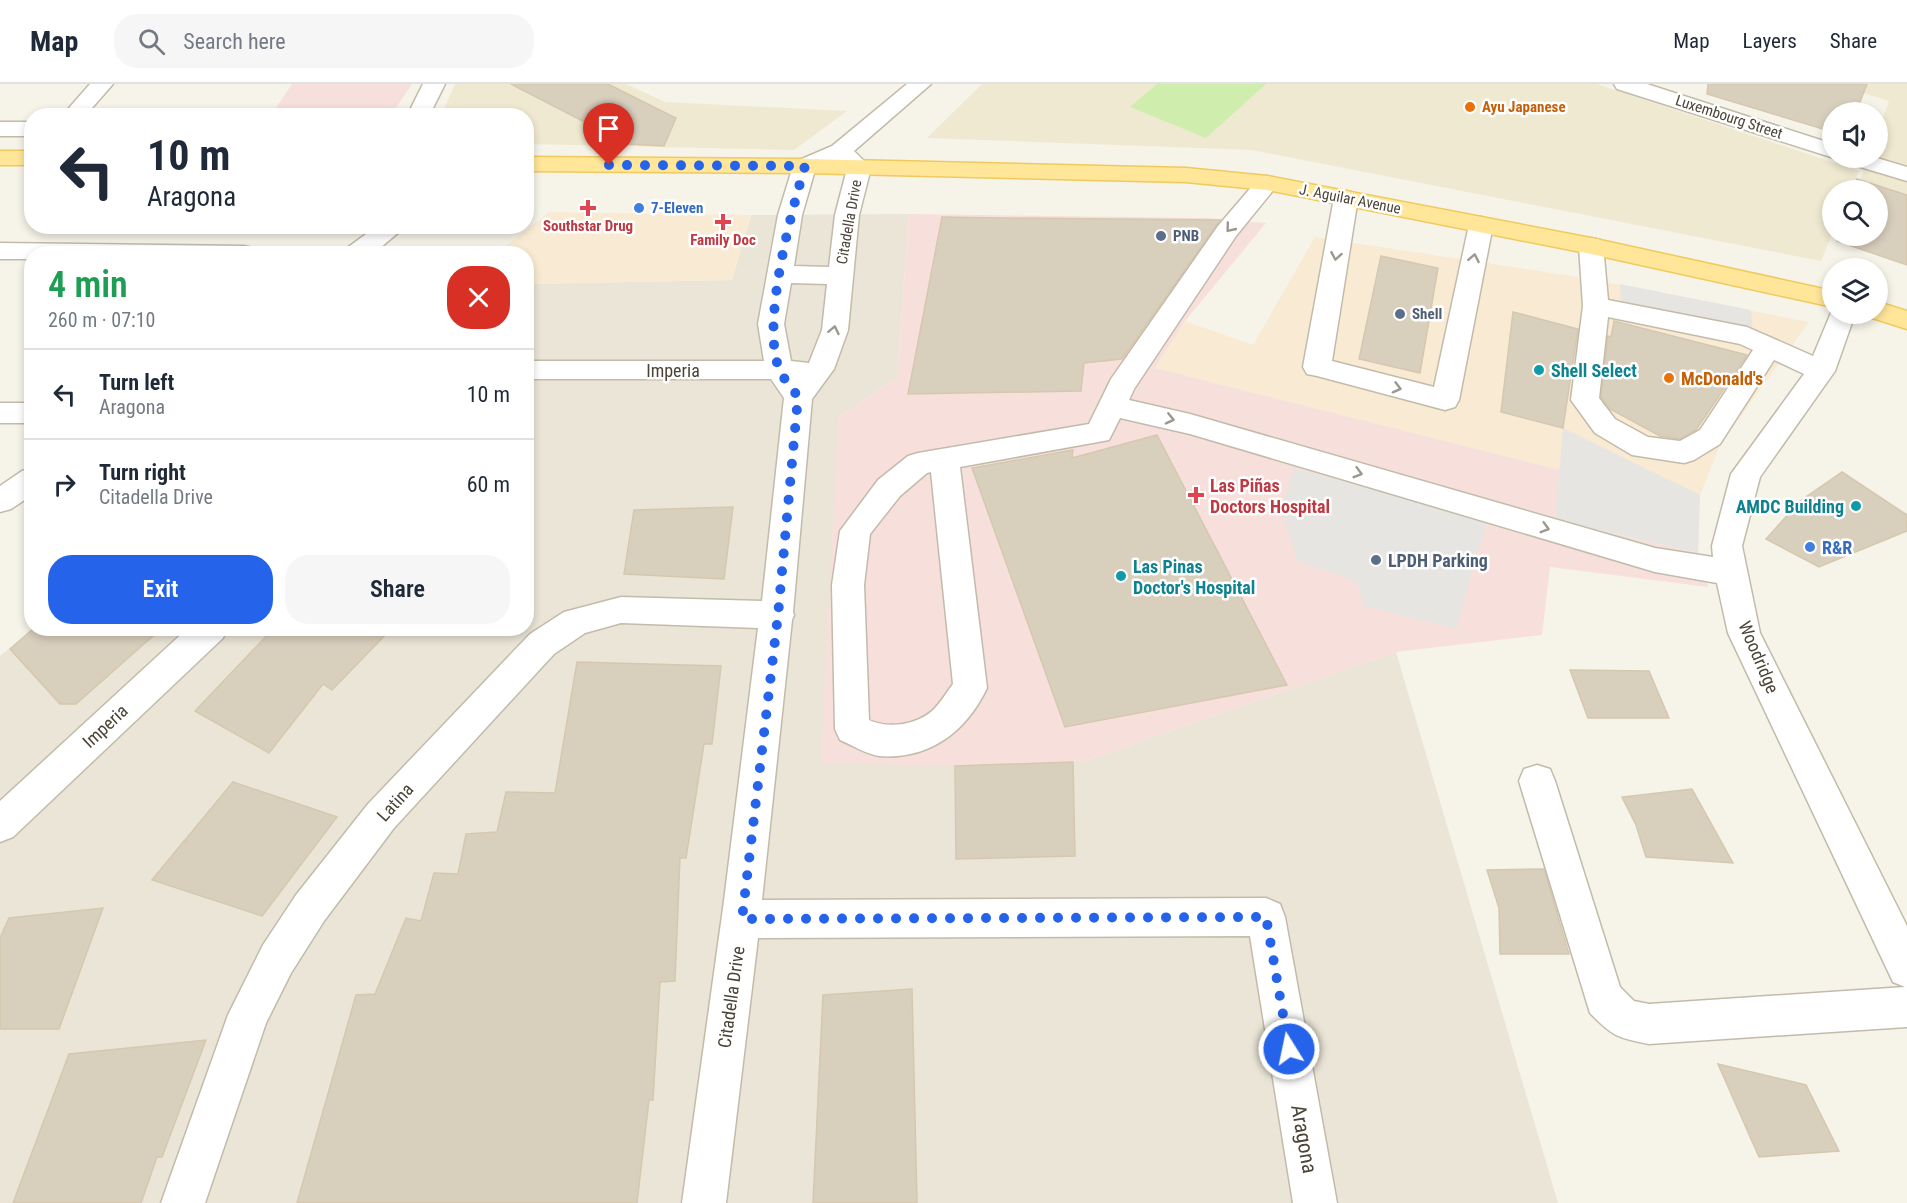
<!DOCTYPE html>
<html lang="en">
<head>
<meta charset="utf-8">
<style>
	:root { --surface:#fff; --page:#f6f6f7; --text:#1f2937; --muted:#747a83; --line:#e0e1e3; --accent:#2563eb }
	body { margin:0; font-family:"Roboto Condensed",sans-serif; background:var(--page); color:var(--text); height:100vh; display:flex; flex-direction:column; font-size:22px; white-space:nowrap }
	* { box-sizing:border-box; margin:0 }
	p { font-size:20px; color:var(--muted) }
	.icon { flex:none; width:33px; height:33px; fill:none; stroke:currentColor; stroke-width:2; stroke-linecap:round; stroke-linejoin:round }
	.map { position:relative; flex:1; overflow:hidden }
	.side { position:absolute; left:24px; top:162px; width:510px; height:390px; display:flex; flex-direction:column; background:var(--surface); border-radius:24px; box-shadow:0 3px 9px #0003 }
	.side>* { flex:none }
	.top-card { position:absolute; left:24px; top:24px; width:510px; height:126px; border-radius:24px; box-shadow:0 3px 9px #0003; background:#fff; color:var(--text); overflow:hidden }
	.fabs { position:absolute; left:1822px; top:18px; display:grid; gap:12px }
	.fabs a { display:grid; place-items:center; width:66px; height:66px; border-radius:50%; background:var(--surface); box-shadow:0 3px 9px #0003; font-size:30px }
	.pin { position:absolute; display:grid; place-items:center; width:51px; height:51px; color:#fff; margin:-62px -26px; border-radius:50% 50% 50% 0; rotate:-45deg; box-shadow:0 0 6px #0007 }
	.pin .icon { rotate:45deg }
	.me { position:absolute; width:66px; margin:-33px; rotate:350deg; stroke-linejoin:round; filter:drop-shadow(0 0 4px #0008) }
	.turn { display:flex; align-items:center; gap:21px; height:126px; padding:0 24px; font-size:27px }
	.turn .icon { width:78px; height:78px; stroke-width:2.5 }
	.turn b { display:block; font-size:42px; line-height:51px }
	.round { display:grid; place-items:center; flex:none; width:63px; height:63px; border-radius:24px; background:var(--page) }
	.headline { display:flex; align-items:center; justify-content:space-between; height:102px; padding:0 24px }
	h1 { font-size:36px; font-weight:600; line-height:45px; color:#1e9e55 }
	.button { display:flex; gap:12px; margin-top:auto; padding:12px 24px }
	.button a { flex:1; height:69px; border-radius:24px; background:var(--accent); color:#fff; font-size:24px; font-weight:600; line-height:69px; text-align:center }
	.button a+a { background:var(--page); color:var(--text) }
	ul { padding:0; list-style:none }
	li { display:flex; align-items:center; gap:18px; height:90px; padding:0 24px; border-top:2px solid var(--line) }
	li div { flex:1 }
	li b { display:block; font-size:22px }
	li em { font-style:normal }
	header { display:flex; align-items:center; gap:36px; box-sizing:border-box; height:84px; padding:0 30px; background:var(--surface); border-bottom:2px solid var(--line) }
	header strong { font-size:28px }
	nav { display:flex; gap:33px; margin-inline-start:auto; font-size:21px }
	.search { width:420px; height:54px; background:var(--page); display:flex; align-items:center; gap:15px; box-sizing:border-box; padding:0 21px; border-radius:24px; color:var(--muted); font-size:22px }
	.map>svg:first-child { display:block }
	.residential { fill:#eae5d6 }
	.commercial { fill:#f9ebd3 }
	.education { fill:#f0e9d1 }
	.medical { fill:#f7e0dc }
	.green { fill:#cfeeae }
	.parking { fill:#e7e5e1 }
	.building { fill:#d9cfbd; stroke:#d5c8af; stroke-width:1.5 }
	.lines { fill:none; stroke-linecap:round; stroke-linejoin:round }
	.minor-casing { stroke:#c3bbaa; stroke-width:3 }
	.major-casing { stroke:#f0ca5d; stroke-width:3 }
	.minor { fill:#fff; fill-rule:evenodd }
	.major { fill:#ffe699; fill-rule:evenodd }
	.oneway { stroke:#9c9890 }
	.route { stroke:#2563eb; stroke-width:10; stroke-dasharray:0 18 }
	.food-dot { fill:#e8710a; stroke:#fff; stroke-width:2 }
	.health-dot { fill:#e0444e; stroke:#fff; stroke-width:2 }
	.shop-dot { fill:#3f7fe0; stroke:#fff; stroke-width:2 }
	.service-dot { fill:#5c6f8a; stroke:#fff; stroke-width:2 }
	.culture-dot { fill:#0f9aa8; stroke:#fff; stroke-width:2 }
	.labels { text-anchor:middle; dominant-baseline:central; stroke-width:5; stroke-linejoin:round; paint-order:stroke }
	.far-food-label { font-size:15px; font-weight:bold; fill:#c56008; stroke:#fff; text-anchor:start }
	.far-street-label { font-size:15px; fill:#4b4336; stroke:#fff }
	.far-shop-label { font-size:15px; font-weight:bold; fill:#366cbe; stroke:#fff; text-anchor:start }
	.far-health-label { font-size:15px; font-weight:bold; fill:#be3a42; stroke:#fff }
	.far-service-label { font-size:15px; font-weight:bold; fill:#4e5e75; stroke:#fff; text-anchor:start }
	.street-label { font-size:18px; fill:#4b4336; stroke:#fff }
	.culture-label { font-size:18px; font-weight:bold; fill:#0d838f; stroke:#fff; text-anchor:start }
	.food-label { font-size:18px; font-weight:bold; fill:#c56008; stroke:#fff; text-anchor:start }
	.health-label { font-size:18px; font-weight:bold; fill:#be3a42; stroke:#fff; text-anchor:start }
	.shop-label { font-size:18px; font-weight:bold; fill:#366cbe; stroke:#fff; text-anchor:start }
	.service-label { font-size:18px; font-weight:bold; fill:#4e5e75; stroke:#fff; text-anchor:start }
	.near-street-label { font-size:21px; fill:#4b4336; stroke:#fff }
</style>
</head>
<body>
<header>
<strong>Map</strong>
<div class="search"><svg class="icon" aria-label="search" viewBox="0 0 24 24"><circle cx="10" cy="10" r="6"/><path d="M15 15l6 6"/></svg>Search here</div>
<nav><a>Map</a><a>Layers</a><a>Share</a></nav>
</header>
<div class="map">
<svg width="1907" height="1119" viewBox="0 0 1907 1119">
	<rect width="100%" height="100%" fill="#f6f3e9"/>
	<path class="residential" d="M909 130 897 293 838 334 955 682 1082 678 1396 568 1558 1119H0V572L34 545 526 544 527 200 732 196 751 131Z"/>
	<g class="commercial">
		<path d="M549 128 751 131 732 196 527 200 526 170 497 169Z"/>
		<path d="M1315 153 1585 194 1809 238 1720 361 1700 411 1698 469 1155 284 1185 237 1253 261Z"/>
	</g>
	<g class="education">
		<path d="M455 0H626L665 18 847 27 794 66 527 60 526 32H441Z"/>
		<path d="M982 0H1597L1859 87 1851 106H1833V148L1821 177 1252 66 927 54Z"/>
		<path d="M1833 0H1907V181L1837 157 1839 152H1878V106H1856L1869 74H1878V48L1889 17Z"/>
	</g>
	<g class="medical">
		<path d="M292 0H412L391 31H271Z"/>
		<path d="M909 130 1207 134 1266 139 1185 237 1155 284 1560 386 1555 436 1698 469 1708 503 1550 483 1542 551 1396 568 1082 678 955 682 821 679 838 334 897 293Z"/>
	</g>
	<path class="green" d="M1157 0H1266L1206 54 1130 23Z"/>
	<g class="parking">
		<path d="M1620 200 1751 226 1753 249 1621 223Z"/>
		<path d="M1563 344 1700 411 1698 469 1555 436Z"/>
		<path d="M1294 384 1487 436 1456 545 1364 522 1357 498 1298 477 1281 425Z"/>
	</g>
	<g class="building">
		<path d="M511 0H608L676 34 664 62 627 60Z"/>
		<path d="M1708 0H1867L1856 28H1833V48L1707 10Z"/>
		<path d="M1857 95 1907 111V181L1837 157 1839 152H1878V106H1853Z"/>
		<path d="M942 133 1003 134 1220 136 1122 275 1084 279 1081 307 908 310Z"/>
		<path d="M1381 172 1438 184 1420 289 1359 275Z"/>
		<path d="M1513 228 1578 245 1563 344 1501 328Z"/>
		<path d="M1614 237 1747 271 1696 346 1680 355 1660 352 1610 325 1601 313 1608 252 1611 253Z"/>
		<path d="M1157 351 1287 601 1065 643 972 384 1073 366 1072 374Z"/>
		<path d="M1842 388 1907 431V447L1819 483 1766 455 1800 417Z"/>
		<path d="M733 423 724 495 624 490 634 426Z"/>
		<path d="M34 544H162L76 620H60L10 565Z"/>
		<path d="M274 544H392L332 606 323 600 269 669 195 627Z"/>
		<path d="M577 578 721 582 712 660H704L686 774H680L675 897 660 898 653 1016H649L637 1119H297L356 911 375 910 406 834 421 837 434 789 458 790 466 750 497 748 506 708 555 709Z"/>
		<path d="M1570 586 1649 587 1669 634H1588Z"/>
		<path d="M1073 678 1075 772 956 775 955 682Z"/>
		<path d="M233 698 337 733 262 832 152 796 184 757 187 759 185 756Z"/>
		<path d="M1692 705 1733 779 1646 773 1636 741 1622 713Z"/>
		<path d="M1544 785 1569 870H1500L1499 824 1487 786Z"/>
		<path d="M103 824 59 945H0V854L9 834Z"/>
		<path d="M912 905 917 1119H813L823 911Z"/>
		<path d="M206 956 162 1073H157L141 1119H13L69 970Z"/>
		<path d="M1718 980 1806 1001 1839 1067 1759 1073Z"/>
	</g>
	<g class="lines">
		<defs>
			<g id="minor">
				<path d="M90 0H113L85 32H62Z"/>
				<path d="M423 0H445L429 32H407Z"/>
				<path d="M907 0H931L854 67 871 84 859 131 848 246 834 285 812 315 793 528 794 531 792 536 762 816 1266 814 1280 820 1285 833 1337 1119H1293L1250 852 758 854 726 1119H682L724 817 758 544 621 539 585 549 554 570 394 744 324 837 291 889 266 939 205 1119H161L228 931 263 861 296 811 368 720 530 550 564 528 621 513 762 517 784 314 771 295H526V277H764L758 240 778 131 793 82 797 77 832 62ZM837 77 847 85 835 131 829 183 794 182 802 131 815 86ZM791 199 827 200 822 246 809 279 791 277 784 240Z"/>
				<path d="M1614 0H1647L1833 60 1834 74 1617 5Z"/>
				<rect x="0" y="38" width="32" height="14"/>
				<path d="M1844 74H1877L1907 83V97L1847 79Z"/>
				<path d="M1267 92 1275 94 1279 99 1236 152 1134 305 1129 316 1190 330 1655 464 1713 473 1712 462 1731 390 1804 290 1774 276 1720 360 1694 376 1684 379 1632 371 1595 349 1571 316 1583 222 1579 162 1582 156 1591 154 1600 156 1603 162 1608 216 1747 243 1813 272 1833 224V230H1855L1835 287 1760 393 1742 462 1760 549 1907 842V943L1649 960C1618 954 1612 952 1590 929L1519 697 1524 685 1537 681 1550 685 1555 697 1620 903 1634 917 1649 920 1905 903 1893 898 1728 549 1717 499 1655 488 1190 350 1120 334 1109 356 960 383 987 604C966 648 929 676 879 672 866 670 852 661 840 656L835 645 832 501 840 447 878 396 908 372 918 369 1089 340 1111 295 1218 142 1259 94ZM1608 233 1740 260 1753 266 1700 346 1680 357 1648 353 1615 335 1599 314ZM931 388 953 600C946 609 940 620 932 627 916 641 888 645 869 636L864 501 870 450 900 412 927 389Z"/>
				<path d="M1346 107 1354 109 1358 114 1332 277 1434 303 1469 141 1472 136 1481 133 1490 136 1493 141 1459 316 1455 323 1445 326 1317 292 1307 290 1303 283 1334 114 1338 109Z"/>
				<path d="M377 142H406L373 170H344L347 164Z"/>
				<path d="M0 159 244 162 253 164 256 170H32V175H0Z"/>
				<rect x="0" y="319" width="32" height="20"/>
				<path d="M32 384V411L11 425 0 428V402L22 387Z"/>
				<path d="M188 544H227L223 554 13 753 0 758V717Z"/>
			</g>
			<g id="major">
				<rect x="0" y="67" width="32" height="14"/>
				<path d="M526 73 805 75 1186 84 1267 92 1591 154 1833 207V223L1591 170 1267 106 1186 98 805 89 526 87Z"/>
				<path d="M1878 218 1907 227V245L1869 233 1867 230H1878Z"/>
			</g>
		</defs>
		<use href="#minor" class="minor-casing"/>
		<use href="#major" class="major-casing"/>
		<use href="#minor" class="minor"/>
		<use href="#major" class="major"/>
	</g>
	<defs><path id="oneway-chevron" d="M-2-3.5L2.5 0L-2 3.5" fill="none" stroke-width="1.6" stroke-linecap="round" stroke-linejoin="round" transform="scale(1.5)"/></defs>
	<g class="oneway">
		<use href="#oneway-chevron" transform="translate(1230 144) rotate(129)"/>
		<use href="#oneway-chevron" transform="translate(1336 172) rotate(100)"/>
		<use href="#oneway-chevron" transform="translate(1474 174) rotate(-79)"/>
		<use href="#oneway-chevron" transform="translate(834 246) rotate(-78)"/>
		<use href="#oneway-chevron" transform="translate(1397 304) rotate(15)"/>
		<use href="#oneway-chevron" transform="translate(1170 335) rotate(13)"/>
		<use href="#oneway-chevron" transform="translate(1358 389) rotate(16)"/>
		<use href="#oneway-chevron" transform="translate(1545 444) rotate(16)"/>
	</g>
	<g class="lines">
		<path class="route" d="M609 81 805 82C791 129 760 243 780 287 784 296 793 305 798 313L778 531 742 835 1266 833 1289 965"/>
	</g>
	<g class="food-dot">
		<circle cx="1470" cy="23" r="6"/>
		<circle cx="1669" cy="294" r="6"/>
	</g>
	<g class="health-dot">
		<path d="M585 115h6v6h6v6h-6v6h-6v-6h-6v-6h6z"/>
		<path d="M720 129h6v6h6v6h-6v6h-6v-6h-6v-6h6z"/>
		<path d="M1193 402h6v6h6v6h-6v6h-6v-6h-6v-6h6z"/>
	</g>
	<g class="shop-dot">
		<circle cx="639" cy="124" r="6"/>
		<circle cx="1810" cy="463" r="6"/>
	</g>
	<g class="service-dot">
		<circle cx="1161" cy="152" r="6"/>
		<circle cx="1400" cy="230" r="6"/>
		<circle cx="1376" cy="476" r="6"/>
	</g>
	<g class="culture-dot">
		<circle cx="1539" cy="286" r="6"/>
		<circle cx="1856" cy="422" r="6"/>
		<circle cx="1121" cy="492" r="6"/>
	</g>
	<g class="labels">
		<g class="far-food-label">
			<text x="1482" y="23">Ayu Japanese</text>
		</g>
		<g class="far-street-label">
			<text transform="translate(1729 33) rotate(18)">Luxembourg Street</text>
			<text transform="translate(1350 115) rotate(11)">J. Aguilar Avenue</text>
			<text transform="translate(849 138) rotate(-80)">Citadella Drive</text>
		</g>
		<g class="far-shop-label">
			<text x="651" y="124">7-Eleven</text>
		</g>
		<g class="far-health-label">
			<text x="588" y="142">Southstar Drug</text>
			<text x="723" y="156">Family Doc</text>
		</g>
		<g class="far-service-label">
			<text x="1173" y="152">PNB</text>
			<text x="1412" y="230">Shell</text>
		</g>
		<g class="street-label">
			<text x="673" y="286">Imperia</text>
			<text transform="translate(1759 573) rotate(67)">Woodridge</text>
			<text transform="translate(105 642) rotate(-43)">Imperia</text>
			<text transform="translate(395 718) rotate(-48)">Latina</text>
			<text transform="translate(731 913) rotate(-82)">Citadella Drive</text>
		</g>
		<g class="culture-label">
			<text x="1551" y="286">Shell Select</text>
			<text x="1844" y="422" text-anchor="end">AMDC Building</text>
			<text x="1133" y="482">Las Pinas<tspan x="1133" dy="21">Doctor's Hospital</tspan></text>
		</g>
		<g class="food-label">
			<text x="1681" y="294">McDonald's</text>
		</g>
		<g class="health-label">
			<text x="1210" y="401">Las Piñas<tspan x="1210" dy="21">Doctors Hospital</tspan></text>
		</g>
		<g class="shop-label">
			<text x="1822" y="463">R&amp;R</text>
		</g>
		<g class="service-label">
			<text x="1388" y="476">LPDH Parking</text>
		</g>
		<g class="near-street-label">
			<text transform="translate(1304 1055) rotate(80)">Aragona</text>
		</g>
	</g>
</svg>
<div class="fabs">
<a><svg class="icon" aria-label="sound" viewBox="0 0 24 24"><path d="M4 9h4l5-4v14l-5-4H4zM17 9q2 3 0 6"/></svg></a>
<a><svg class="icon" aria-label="search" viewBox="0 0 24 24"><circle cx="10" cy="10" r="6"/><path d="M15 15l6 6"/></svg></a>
<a><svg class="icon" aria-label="layers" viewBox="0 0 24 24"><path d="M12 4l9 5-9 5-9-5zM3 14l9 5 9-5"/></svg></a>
</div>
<div class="pin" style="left:609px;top:81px;background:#d93025"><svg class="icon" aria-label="arrive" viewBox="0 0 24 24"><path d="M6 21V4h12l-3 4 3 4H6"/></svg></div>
<svg class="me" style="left:1289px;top:965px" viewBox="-20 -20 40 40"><circle r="17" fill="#2563eb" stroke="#fff" stroke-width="3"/><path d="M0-11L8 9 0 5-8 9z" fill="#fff"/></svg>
<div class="top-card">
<div class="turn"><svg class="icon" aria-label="left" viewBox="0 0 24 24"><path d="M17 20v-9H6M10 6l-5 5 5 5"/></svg><div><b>10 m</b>Aragona</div></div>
</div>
<section class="side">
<div class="headline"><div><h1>4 min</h1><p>260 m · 07:10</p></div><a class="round" style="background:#d93025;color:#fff"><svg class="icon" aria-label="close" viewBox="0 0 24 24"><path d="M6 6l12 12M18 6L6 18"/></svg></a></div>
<ul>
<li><svg class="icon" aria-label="left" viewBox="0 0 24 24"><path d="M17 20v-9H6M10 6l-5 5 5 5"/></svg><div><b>Turn left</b><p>Aragona</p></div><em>10 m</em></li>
<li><svg class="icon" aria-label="right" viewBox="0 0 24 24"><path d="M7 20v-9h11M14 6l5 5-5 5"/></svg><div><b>Turn right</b><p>Citadella Drive</p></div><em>60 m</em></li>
</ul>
<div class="button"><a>Exit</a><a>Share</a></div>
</section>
</div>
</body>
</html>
